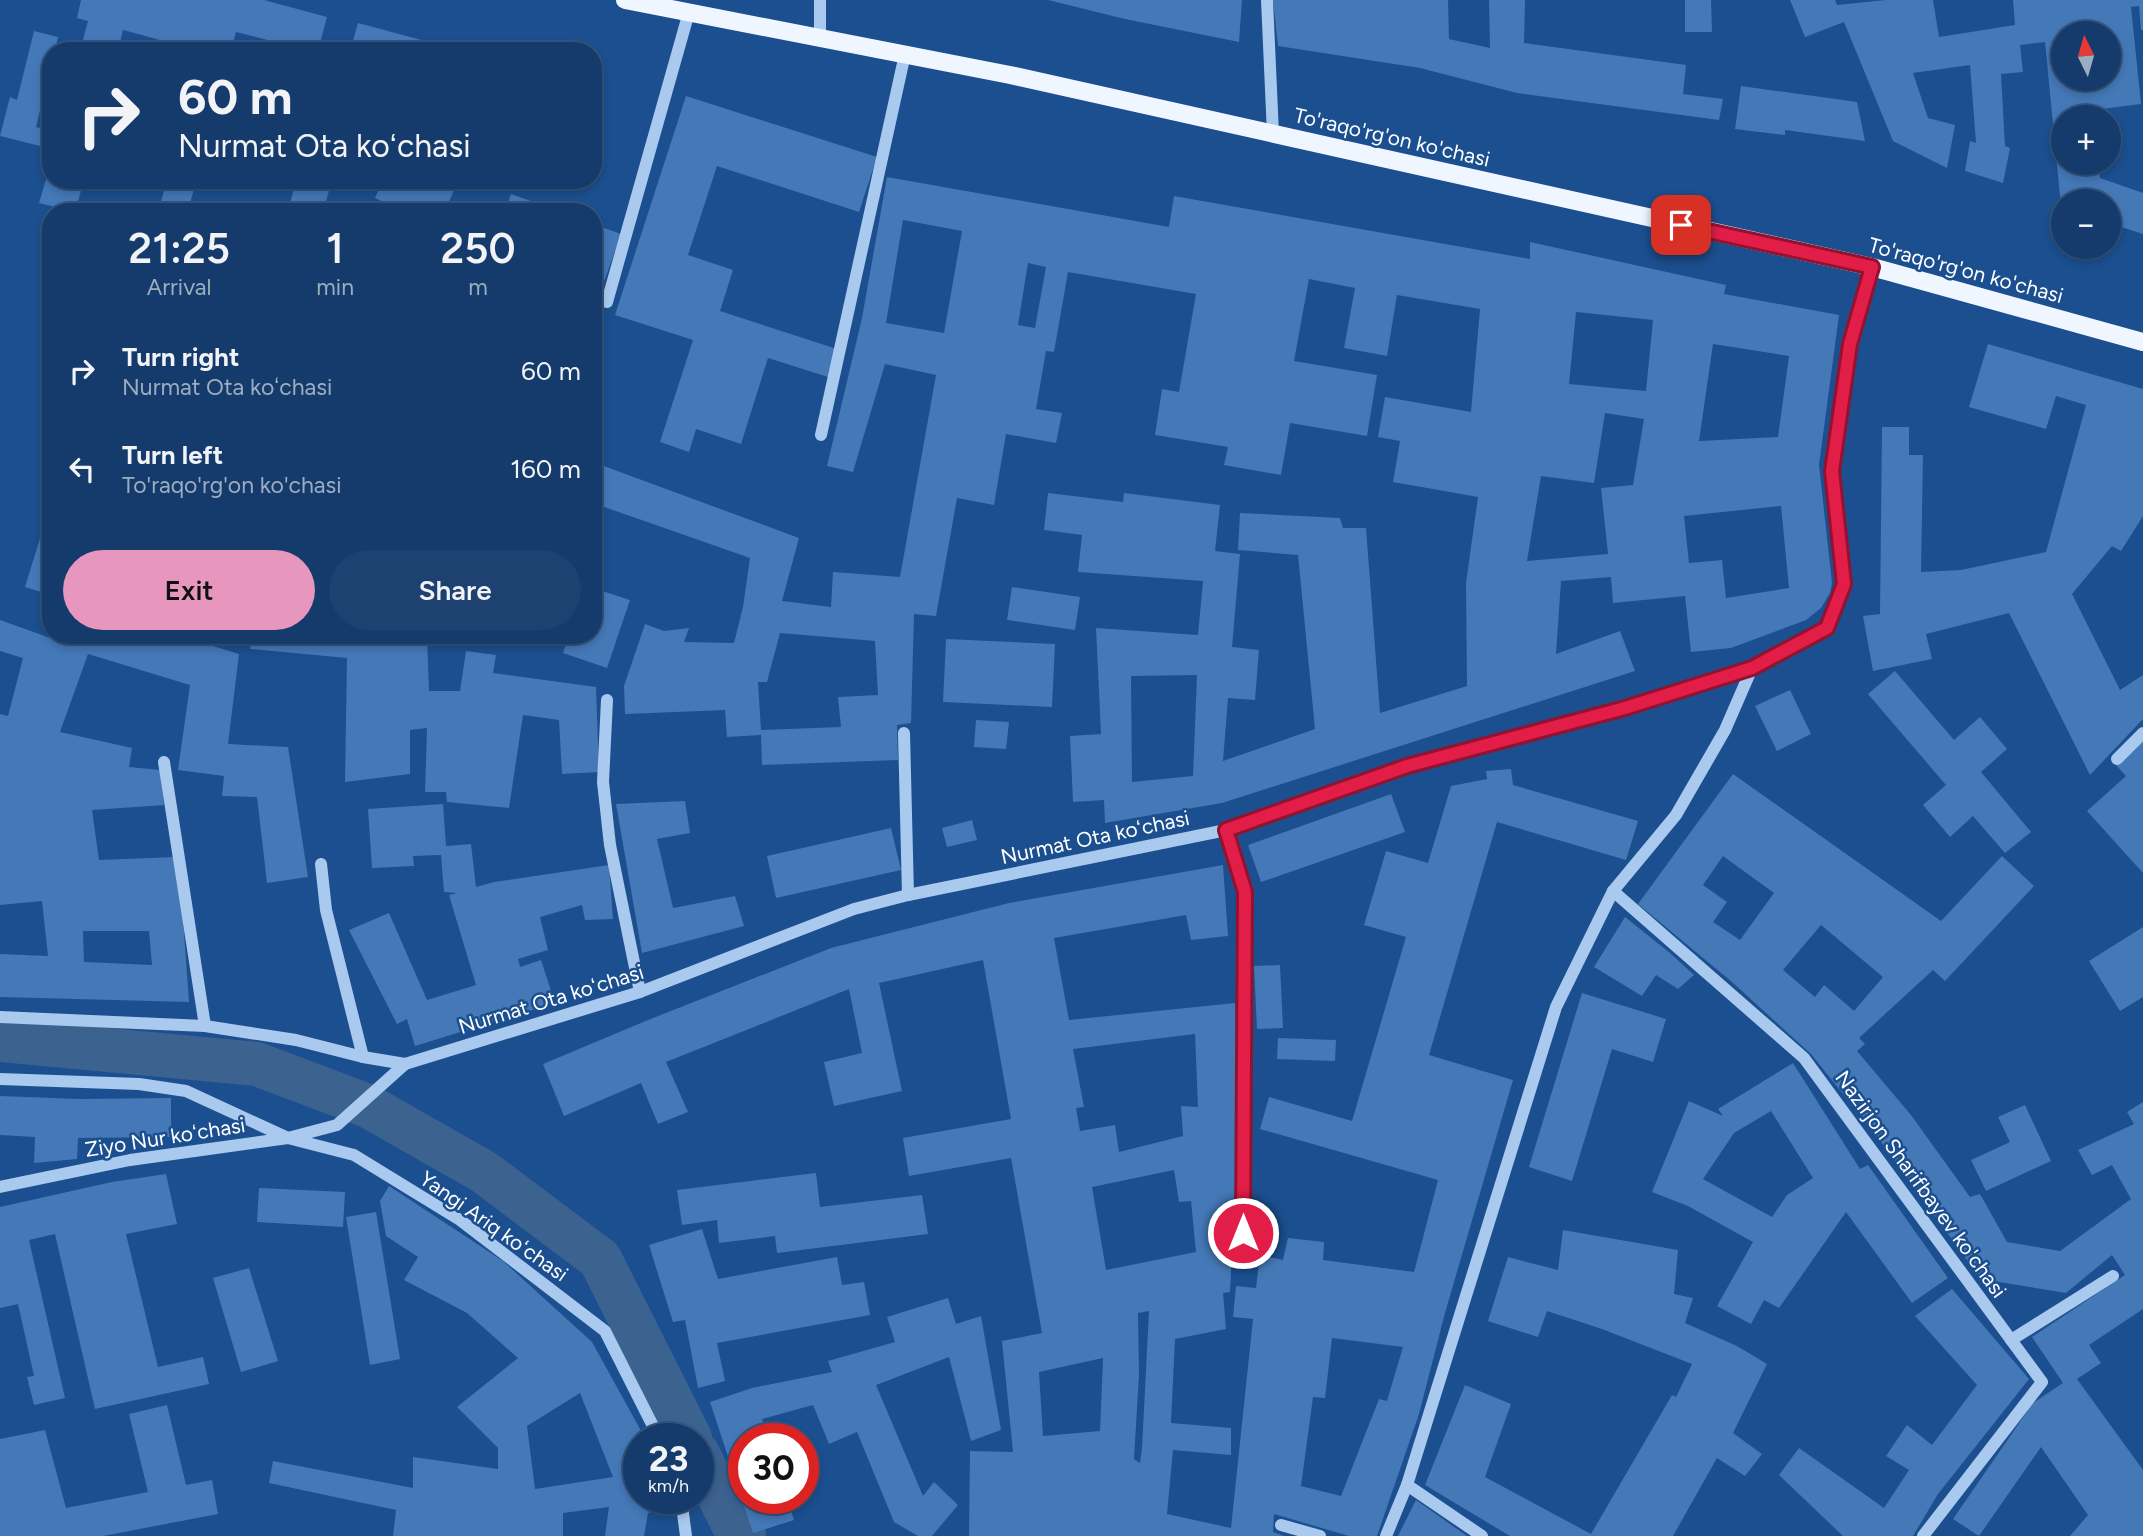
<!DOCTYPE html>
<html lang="en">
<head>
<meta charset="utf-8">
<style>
	:root { --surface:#143b6b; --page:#1d4271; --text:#f1f3f6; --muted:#9dadc1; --line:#33557e; --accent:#e797bd }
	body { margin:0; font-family:Figtree,sans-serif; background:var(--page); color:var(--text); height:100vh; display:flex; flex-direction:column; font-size:26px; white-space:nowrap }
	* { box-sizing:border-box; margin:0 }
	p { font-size:23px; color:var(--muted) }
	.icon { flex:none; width:38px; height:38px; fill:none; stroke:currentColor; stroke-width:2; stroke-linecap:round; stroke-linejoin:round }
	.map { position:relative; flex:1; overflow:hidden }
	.panel { position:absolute; left:42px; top:203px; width:560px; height:441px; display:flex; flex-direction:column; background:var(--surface); border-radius:28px; box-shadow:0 4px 10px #0003,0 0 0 2px var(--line) }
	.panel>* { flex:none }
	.guide { position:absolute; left:42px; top:42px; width:560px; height:147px; border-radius:28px; box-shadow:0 4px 10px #0003,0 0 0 2px var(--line); background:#143b6b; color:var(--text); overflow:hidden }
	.needle { width:46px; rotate:355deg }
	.tools { position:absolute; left:2051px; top:21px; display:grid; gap:14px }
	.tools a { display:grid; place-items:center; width:70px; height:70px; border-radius:50%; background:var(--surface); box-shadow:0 4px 10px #0003,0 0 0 2px var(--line); font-size:35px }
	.speed { position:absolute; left:623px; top:1423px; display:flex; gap:14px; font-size:35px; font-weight:700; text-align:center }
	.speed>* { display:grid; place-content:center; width:91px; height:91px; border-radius:50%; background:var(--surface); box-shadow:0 4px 10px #0003,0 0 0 2px var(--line); line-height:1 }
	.speed small { font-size:18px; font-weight:400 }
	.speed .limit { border:10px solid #d22; background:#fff; color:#111 }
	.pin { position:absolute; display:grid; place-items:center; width:60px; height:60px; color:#fff; margin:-30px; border-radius:14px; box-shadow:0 4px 10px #0006 }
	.me { position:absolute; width:77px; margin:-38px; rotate:0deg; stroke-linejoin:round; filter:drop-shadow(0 0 5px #0008) }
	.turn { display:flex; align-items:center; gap:24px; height:147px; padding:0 21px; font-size:32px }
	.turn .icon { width:91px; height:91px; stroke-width:2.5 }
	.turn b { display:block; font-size:49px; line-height:60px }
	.eta { display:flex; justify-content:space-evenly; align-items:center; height:119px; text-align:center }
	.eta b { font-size:42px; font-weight:600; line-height:49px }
	.action { display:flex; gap:14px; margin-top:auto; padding:14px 21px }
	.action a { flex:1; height:80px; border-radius:42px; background:var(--accent); color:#111; font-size:28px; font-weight:600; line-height:80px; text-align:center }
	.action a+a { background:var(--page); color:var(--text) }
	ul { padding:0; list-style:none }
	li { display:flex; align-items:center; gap:21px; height:98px; padding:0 21px }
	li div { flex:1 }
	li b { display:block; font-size:26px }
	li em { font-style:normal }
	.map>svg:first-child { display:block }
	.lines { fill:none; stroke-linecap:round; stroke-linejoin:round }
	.canal { stroke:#3c6290; stroke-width:44 }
	.building { fill:#4478b7; fill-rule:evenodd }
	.minor { stroke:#a9c9ee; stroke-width:12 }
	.major { stroke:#f0f6ff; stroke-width:18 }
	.route-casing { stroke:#92132f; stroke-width:18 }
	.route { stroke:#e11d48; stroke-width:12 }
	.labels { text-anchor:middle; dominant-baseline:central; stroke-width:5; stroke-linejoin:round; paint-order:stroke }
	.street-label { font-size:21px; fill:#fff; stroke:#1b4f8f }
</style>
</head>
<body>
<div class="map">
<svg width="2143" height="1536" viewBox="0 0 2143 1536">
	<rect width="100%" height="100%" fill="#1b4f8f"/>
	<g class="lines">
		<g class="canal">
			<path d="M0 1040 257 1064 368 1106 484 1172 600 1259 690 1438"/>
			<path d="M698 1454 734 1526 744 1536"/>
		</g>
	</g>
	<g class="building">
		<path d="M81 0H264L327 17 318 51H290L291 46 236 32 231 51H201L123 30 118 51H80L88 21 77 18Z"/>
		<path d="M1048 0H1242L1239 42 1125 19Z"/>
		<path d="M1273 0H1448L1449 39 1490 48 1489 0H1525L1524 43 1686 65 1683 94 1723 99 1719 120 1517 93 1420 68 1278 46Z"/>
		<path d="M1685 0H1711L1712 32H1685Z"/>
		<path d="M1790 0H1835L1837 5 1886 0H1933L1939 37 2015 25 2013 0H2143V30H2141L2139 6 2131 7 2141 104 2086 111V117H2063V163H2098L2100 178 2143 193V234L2109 223V201H2063L2061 206 2045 42 2020 45 2023 72 2001 74 2005 146 2010 148 2003 183 1965 171 1970 141 1976 143 1970 65 1913 73 1928 118 1955 125 1947 168 1893 141 1844 22 1805 37ZM2063 33H2109V79H2063Z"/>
		<path d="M358 23 459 50V51H350Z"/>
		<path d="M34 31 58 37 55 51H51V66L36 127 49 130 44 147 0 136 10 97 17 100Z"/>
		<path d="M1741 86 1857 102 1865 141 1785 130V135L1735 129Z"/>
		<path d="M686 96 877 157 859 212 717 166 688 255 733 270 720 311 837 349 828 377 768 358 741 444 696 429 689 452 660 442 693 340 615 315Z"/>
		<path d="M51 163V180H84L75 212 39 203Z"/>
		<path d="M887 177 1169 227 1174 196 1530 259V242L1726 285 1724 294 1839 315 1819 465 1832 583 1830 593 1821 608 1806 620 1731 648 1691 652 1685 596 1613 603 1611 577 1561 581 1556 654 1620 631 1635 671 1222 803 1105 823 1104 800 1073 802 1070 736 1101 734 1096 628 1198 635 1203 581 1078 572 1082 535 1044 530 1048 493 1123 502 1124 493 1220 505 1215 551 1240 554 1232 647 1259 650 1255 700 1228 698 1223 761 1315 729 1298 555 1238 550 1240 513 1340 518 1343 528H1366L1380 713 1467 686 1466 583 1478 497 1393 482 1400 441 1378 437 1385 397 1471 412 1480 309 1397 295 1387 356 1344 348 1355 288 1309 279 1294 361 1377 375 1367 436 1290 423 1281 475 1224 465 1228 447 1155 435 1162 389 1179 392 1196 294 1068 272 1054 352 1046 351 1036 409 1062 413 1056 443 1006 434 994 505 957 498 936 616 914 614 911 723 897 725 898 760 762 765 761 735 727 737 725 710 625 714 624 686 645 624 664 631 689 628 684 642 734 643 743 607 750 558 593 503V462L799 538 782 601 831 607 833 572 900 577 936 375 885 364 853 472 827 466 862 318ZM903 220 962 231 944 333 886 323ZM1028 263 1046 267 1035 328 1018 325ZM1576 312 1653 320 1646 391 1569 384ZM1713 344 1789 356 1778 437 1699 441ZM1605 413 1644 419 1633 485 1601 488 1608 554 1527 561 1541 476 1594 483ZM1781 506 1789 588 1726 598 1722 560 1689 563 1684 516ZM780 633 875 641 878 695 838 697 841 727 761 730 758 682H767ZM1197 675 1193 776 1132 782 1131 676Z"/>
		<path d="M167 180H196L188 212H158Z"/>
		<path d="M296 180H332L323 212H288Z"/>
		<path d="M383 180H459L444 212H406L375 198Z"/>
		<path d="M511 194 559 211V212H505Z"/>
		<path d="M593 224 621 234 594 310H593Z"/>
		<path d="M1988 344 2143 389V516L2121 551 2112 546 2072 594 2120 690 2143 675V719L2090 775 2009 613 1926 634 1932 659 1873 671 1863 616 1880 614 1882 427H1909V455H1923L1921 572 1961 570 2046 552 2086 405 2056 396 2046 429 1969 407Z"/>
		<path d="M50 506H51V595L25 587Z"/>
		<path d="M1012 587 1080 597 1075 630 1007 620Z"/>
		<path d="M593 588 630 600 607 668 563 653 569 635H593Z"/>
		<path d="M0 620 70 645 73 635H177L239 654 228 744 288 747 308 877 267 883 257 797 222 796 224 776 178 770 190 685 88 654 60 732 132 748 129 767 160 770 164 805 92 810 99 860 176 857 181 892 189 1002 0 997V954L48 956 42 901 0 905V714L8 716 23 658 0 651ZM83 931H149L152 965 84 962Z"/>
		<path d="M252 635H427L429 691H460L466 651 496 655 493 673 596 687 599 772 562 774 559 720 523 715 509 808 447 802 446 792H425L427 728 410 730V774L345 782 347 658 250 649Z"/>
		<path d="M946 639 1055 644 1052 707 943 702Z"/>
		<path d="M1895 671 1954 740 1980 717 2007 749 1981 772 2031 832 2005 853 1973 816 1950 837 1923 805 1946 785 1868 694Z"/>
		<path d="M1790 690 1811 734 1777 751 1755 706Z"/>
		<path d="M976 720 1009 722 1006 749 974 747Z"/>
		<path d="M2143 740V873L2087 811 2126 776 2116 765Z"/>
		<path d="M1511 769 1513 785 1638 821 1626 860 1497 822 1429 1055 1513 1080 1445 1313 1419 1414 1377 1536H1349L1274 1514 1273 1532 1284 1536H969L970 1451 1013 1452 1002 1341 1042 1333 1011 1158 909 1176 903 1138 1011 1119 983 960 879 983 902 1091 834 1106 824 1062 862 1053 849 989 666 1062 688 1112 658 1124 641 1083 564 1116 543 1064 648 1020 831 948 1009 903 1223 865 1228 936 1191 940 1186 915 1054 938 1069 1020 1235 1003 1239 1110 1230 1292 1223 1293 1226 1329 1175 1339 1171 1423 1231 1428V1455L1173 1450 1167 1514 1231 1528 1253 1319 1233 1317 1236 1286 1256 1288 1260 1255 1283 1260 1288 1238 1324 1242 1323 1260 1414 1272 1438 1180 1260 1129 1269 1097 1352 1121 1406 937 1364 925 1386 851 1428 863 1451 786 1487 779 1486 771ZM1195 1034 1198 1107 1181 1106 1183 1136 1119 1152 1115 1125 1080 1131 1076 1108 1084 1107 1073 1049ZM1174 1170 1179 1202 1191 1201 1196 1252 1106 1270 1092 1187ZM1149 1311 1142 1448 1140 1463 1134 1459 1139 1375 1138 1313ZM1332 1338 1403 1347 1387 1401 1379 1399 1341 1496 1301 1486 1313 1397 1325 1398ZM1103 1358 1100 1431 1043 1436 1039 1372Z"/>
		<path d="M1733 774 1941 921 2002 856 2034 886 1945 981 1933 970 1859 1038 1865 1044 1857 1051 1911 1115 1970 1197 1980 1194 2007 1242 2060 1251 2131 1199 2112 1165 2092 1175 2078 1150 2134 1124 2127 1112 2143 1102V1309L2089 1345 2101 1363 2077 1379 2143 1470V1536H2070L2088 1515 2041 1447 1979 1536 1953 1519 2033 1403 2063 1383 2032 1337 2125 1275 2112 1255 2066 1293 1981 1279 1879 1139 1811 1054 1732 982 1638 904ZM1723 856 1774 893 1740 940 1713 922 1727 902 1703 885ZM1821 925 1883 977 1854 1011 1824 985 1815 997 1783 970Z"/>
		<path d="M1391 794 1405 832 1261 882 1248 845Z"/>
		<path d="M685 801 690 833 657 839 673 908 735 896 744 926 642 953 616 804Z"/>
		<path d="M443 804 446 846 471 844 476 887 494 882 609 865 613 919 585 920 582 905 540 917 548 950 518 959 520 967 541 960 555 1003 415 1046 407 1019 397 1024 349 930 389 913 427 1000 476 985 449 895 457 893 444 892 441 855 413 856 414 866 372 868 368 809Z"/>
		<path d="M972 820 977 840 947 847 942 828Z"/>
		<path d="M891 828 901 870 776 898 767 856Z"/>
		<path d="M1625 917 1670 953 1694 975 1678 989 1656 975 1642 996 1594 967Z"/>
		<path d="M2143 927V997L2120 1011 2089 961Z"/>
		<path d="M1280 965 1283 1028 1257 1029 1254 966Z"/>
		<path d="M1582 993 1666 1019 1653 1062 1612 1049 1572 1181 1529 1167Z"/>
		<path d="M1278 1038 1336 1040 1335 1061 1277 1059Z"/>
		<path d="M1793 1063 1860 1169 1868 1165 1948 1278 1912 1303 1846 1212 1779 1308 1764 1300 1751 1324 1717 1306 1753 1242 1688 1206 1652 1192 1689 1101 1723 1116 1718 1109ZM1771 1111 1813 1178 1787 1195 1772 1217 1703 1179 1734 1133Z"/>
		<path d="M0 1096 79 1099 171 1098V1137L78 1138 77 1159 34 1163 35 1137 0 1135Z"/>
		<path d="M2025 1105 2051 1161 1986 1191 1971 1160 2010 1142 1998 1117Z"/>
		<path d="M816 1173 820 1207 922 1195 928 1234 777 1253 775 1236 719 1243 717 1220 682 1225 677 1190Z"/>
		<path d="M166 1174 177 1224 126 1234 158 1367 203 1357 209 1384 95 1409 55 1234 29 1240 65 1398 34 1405 27 1377 34 1376 18 1304 0 1308V1207L112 1182Z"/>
		<path d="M389 1186 503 1261 592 1342 645 1438H639V1498H669L671 1505 648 1513 644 1536H605L609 1507 563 1513V1536H393L396 1510 269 1483 273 1461 413 1488V1457L498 1469V1448L457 1407 518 1358 467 1313 404 1280 418 1257 386 1236 380 1201ZM580 1393 613 1477 535 1489 527 1426Z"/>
		<path d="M259 1188 345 1192 343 1227 257 1222Z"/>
		<path d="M376 1212 400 1359 370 1365 346 1217Z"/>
		<path d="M702 1229 718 1279 837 1257 842 1285 864 1282 870 1315 717 1343 725 1381 698 1388 685 1320 673 1322 649 1245Z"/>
		<path d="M1563 1230 1678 1250 1674 1294 1693 1298 1685 1323 1737 1346 1767 1364 1733 1433 1762 1454 1745 1476 1717 1458 1673 1536H1510L1425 1485 1465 1385 1511 1404 1485 1477 1591 1534 1672 1395 1676 1397 1692 1364 1602 1329 1547 1311 1538 1337 1488 1321 1508 1257 1558 1270Z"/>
		<path d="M249 1268 278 1361 241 1372 213 1278Z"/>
		<path d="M1952 1289 2029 1379 1938 1494 1913 1536H1843L1779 1475 1799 1448 1884 1508 1909 1470 1886 1456 1907 1425 1932 1445 1977 1385 1915 1316Z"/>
		<path d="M948 1298 956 1324 981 1316 1001 1430 971 1441 949 1357 876 1385 923 1496 934 1482 958 1505 932 1536H918L894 1522 857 1432 829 1444 813 1405 762 1419 768 1438H744V1498H787L794 1520 753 1533 710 1402 752 1388 832 1372 828 1361 895 1342 887 1317Z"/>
		<path d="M167 1405 186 1485 212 1480 218 1514 103 1536H0V1439L45 1430 66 1508 148 1492 129 1414Z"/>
		<path d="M1416 1500 1467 1536H1398Z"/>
	</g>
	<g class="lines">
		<g class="minor">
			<path d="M1267 0 1273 134"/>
			<path d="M820 38V0"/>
			<path d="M607 302 689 12"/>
			<path d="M821 435 905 54"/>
			<path d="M607 700 603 782 610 845 640 992"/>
			<path d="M904 733 908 895"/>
			<path d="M2117 759 2143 733"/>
			<path d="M164 762 205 1026"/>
			<path d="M1226 830 1245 892 1243 1260"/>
			<path d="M321 864 326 910 363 1057"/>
			<path d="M1613 891 1804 1058 2042 1382 1923 1536"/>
			<path d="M0 1017 205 1026 296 1040 363 1057 405 1064 640 992 854 909 908 895 1226 830 1407 766 1625 708 1752 668 1827 628 1844 585 1832 471 1850 344 1872 267"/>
			<path d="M0 1079 139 1084 186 1091 288 1138 354 1155 460 1220 605 1331 659 1438"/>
			<path d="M0 1187 130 1160 288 1138 337 1125 405 1064"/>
			<path d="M2011 1340 2113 1276"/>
			<path d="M681 1498 686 1536"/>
			<path d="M1281 1525 1320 1536"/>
			<path d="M1386 1536 1407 1485"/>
			<path d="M1482 1536 1407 1485 1556 1007 1613 891 1676 815 1725 730 1752 668"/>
		</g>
		<path class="major" d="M625 0 1010 75 1872 267 2143 342"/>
	</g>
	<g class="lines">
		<defs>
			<path id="route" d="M1243 1233 1245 892 1226 830 1407 766 1625 708 1752 668 1827 628 1844 584 1832 471 1850 344 1872 267 1681 225"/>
		</defs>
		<use href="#route" class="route-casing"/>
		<use href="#route" class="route"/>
	</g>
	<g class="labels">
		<g class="street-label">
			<text transform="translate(1392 137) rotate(13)">To'raqo'rg'on ko'chasi</text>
			<text transform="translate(1966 270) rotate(15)">To'raqo'rg'on ko'chasi</text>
			<text transform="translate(1095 837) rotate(-12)">Nurmat Ota koʻchasi</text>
			<text transform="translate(551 999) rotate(-17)">Nurmat Ota koʻchasi</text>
			<text transform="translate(165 1137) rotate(-9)">Ziyo Nur koʻchasi</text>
			<text transform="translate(1921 1184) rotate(54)">Nazirjon Sharifbayev ko'chasi</text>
			<text transform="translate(494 1226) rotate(35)">Yangi Ariq koʻchasi</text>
		</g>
	</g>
</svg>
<div class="tools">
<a><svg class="needle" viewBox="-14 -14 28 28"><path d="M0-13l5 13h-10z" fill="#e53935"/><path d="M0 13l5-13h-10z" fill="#9dadc1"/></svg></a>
<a>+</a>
<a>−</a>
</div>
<div class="speed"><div>23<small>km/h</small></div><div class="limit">30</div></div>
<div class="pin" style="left:1681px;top:225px;background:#d93025"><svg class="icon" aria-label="arrive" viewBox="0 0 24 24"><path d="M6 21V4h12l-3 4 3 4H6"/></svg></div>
<svg class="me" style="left:1243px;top:1233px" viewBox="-20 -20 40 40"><circle r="17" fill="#e11d48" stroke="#fff" stroke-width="3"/><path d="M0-11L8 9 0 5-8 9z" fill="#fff"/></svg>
<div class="guide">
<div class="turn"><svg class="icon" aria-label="right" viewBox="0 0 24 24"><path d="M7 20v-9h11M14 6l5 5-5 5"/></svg><div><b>60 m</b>Nurmat Ota koʻchasi</div></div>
</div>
<section class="panel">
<div class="eta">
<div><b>21:25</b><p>Arrival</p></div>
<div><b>1</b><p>min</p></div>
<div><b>250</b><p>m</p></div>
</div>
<ul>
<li><svg class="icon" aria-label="right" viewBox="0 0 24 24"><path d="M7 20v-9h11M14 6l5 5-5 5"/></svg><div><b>Turn right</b><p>Nurmat Ota koʻchasi</p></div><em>60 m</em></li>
<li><svg class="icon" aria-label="left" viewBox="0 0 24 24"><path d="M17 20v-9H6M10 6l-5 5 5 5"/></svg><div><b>Turn left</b><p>To'raqo'rg'on ko'chasi</p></div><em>160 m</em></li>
</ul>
<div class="action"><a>Exit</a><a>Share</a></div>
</section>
</div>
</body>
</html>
